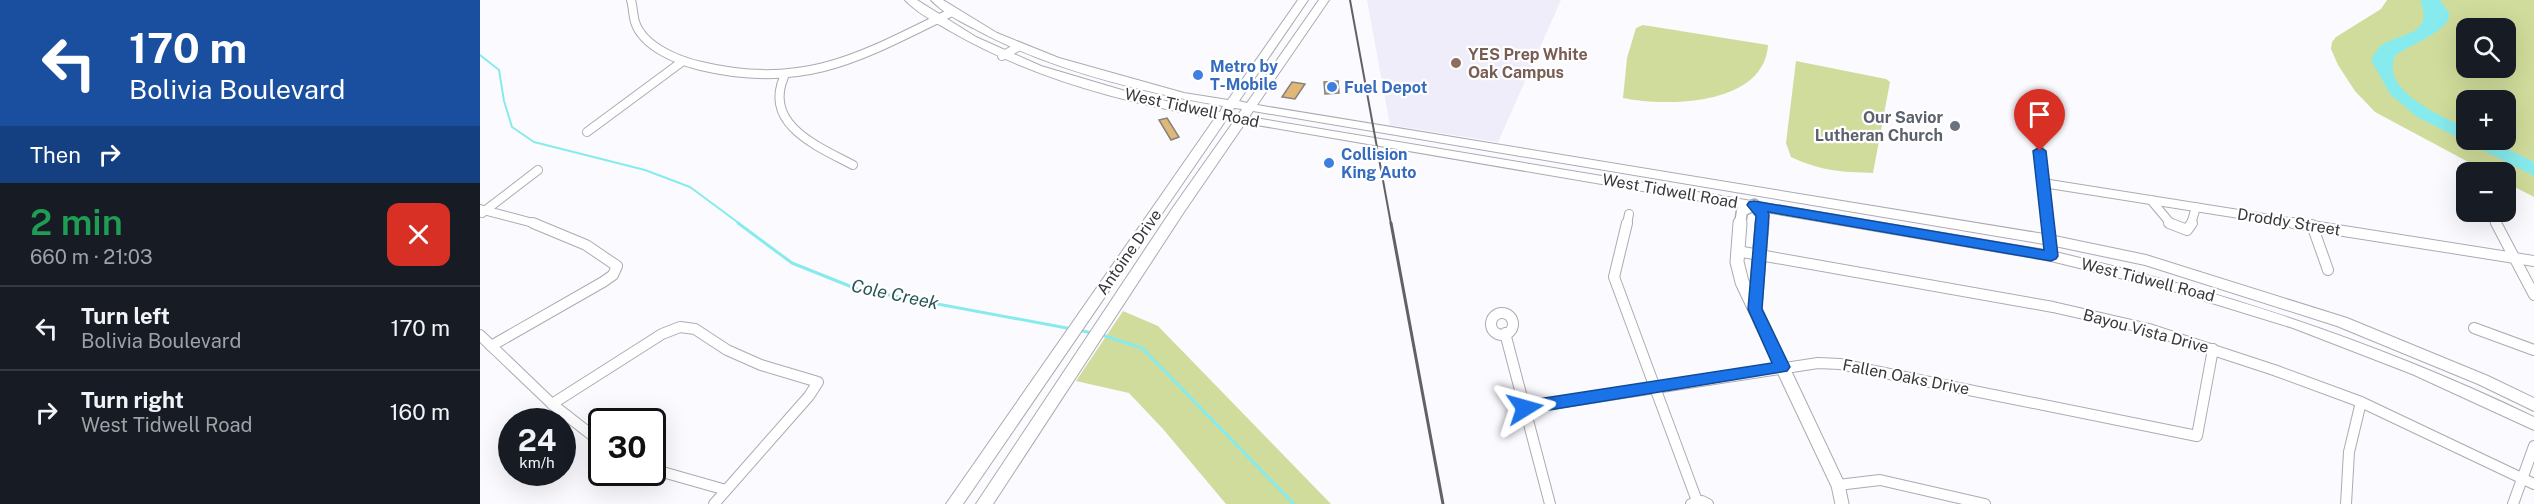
<!DOCTYPE html>
<html lang="en">
<head>
<meta charset="utf-8">
<style>
	:root { --surface:#171b24; --page:#242831; --text:#f1f3f6; --muted:#9ea1a6; --line:#363941 }
	body { margin:0; font-family:"Public Sans",sans-serif; background:var(--page); color:var(--text); height:100vh; display:flex; flex-direction:column; font-size:22px; white-space:nowrap }
	* { box-sizing:border-box; margin:0 }
	p { font-size:20px; color:var(--muted) }
	.icon { flex:none; width:33px; height:33px; fill:none; stroke:currentColor; stroke-width:2; stroke-linecap:round; stroke-linejoin:round }
	.map { position:relative; flex:1; overflow:hidden }
	.side { display:flex; flex-direction:column; background:var(--surface); width:480px }
	.side>* { flex:none }
	.banner { background:#1a4fa0; color:#fff; overflow:hidden }
	.controls { position:absolute; left:1976px; top:18px; display:grid; gap:12px }
	.controls a { display:grid; place-items:center; width:60px; height:60px; border-radius:12px; background:var(--surface); box-shadow:0 6px 24px #0002; font-size:30px }
	.speed { position:absolute; left:18px; top:408px; display:flex; gap:12px; font-size:30px; font-weight:700; text-align:center }
	.speed>* { display:grid; place-content:center; width:78px; height:78px; border-radius:50%; background:var(--surface); box-shadow:0 6px 24px #0002; line-height:1 }
	.speed small { font-size:15px; font-weight:400 }
	.speed .limit { border:3px solid #111; border-radius:9px; background:#fff; color:#111 }
	.pin { position:absolute; display:grid; place-items:center; width:51px; height:51px; color:#fff; margin:-62px -26px; border-radius:50% 50% 50% 0; rotate:-45deg; box-shadow:0 0 6px #0007 }
	.pin .icon { rotate:45deg }
	.me { position:absolute; width:66px; margin:-33px; rotate:82deg; stroke-linejoin:round; filter:drop-shadow(0 0 4px #0008) }
	.turn { display:flex; align-items:center; gap:21px; height:126px; padding:0 30px; font-size:27px }
	.turn .icon { width:78px; height:78px; stroke-width:2.5 }
	.turn b { display:block; font-size:42px; line-height:51px }
	.then { display:flex; align-items:center; height:57px; padding:0 30px; background:#0003; gap:12px; font-size:22px }
	.round { display:grid; place-items:center; flex:none; width:63px; height:63px; border-radius:12px; background:var(--page) }
	.head { display:flex; align-items:center; justify-content:space-between; height:102px; padding:0 30px }
	h1 { font-size:36px; font-weight:600; line-height:45px; color:#1e9e55 }
	ul { padding:0; list-style:none }
	li { display:flex; align-items:center; gap:18px; height:84px; padding:0 30px; border-top:2px solid var(--line) }
	li div { flex:1 }
	li b { display:block; font-size:22px }
	li em { font-style:normal }
	main { display:flex; flex:1; min-height:0 }
	.map>svg:first-child { display:block }
	.built { fill:#eeedf9 }
	.green { fill:#d0dc9b; fill-rule:evenodd }
	.water { fill:#87ebed }
	.lines { fill:none; stroke-linecap:round; stroke-linejoin:round }
	.stream-far1 { stroke:#87ebed; stroke-width:2 }
	.stream { stroke:#87ebed; stroke-width:3 }
	.building { fill:#e1b778; stroke:#86827c; stroke-width:1.5 }
	.minor-far1-casing { stroke:#acabb2; stroke-width:10 }
	.minor-casing { stroke:#acabb2; stroke-width:12 }
	.tertiary-far1-casing { stroke:#acabb2; stroke-width:13 }
	.tertiary-casing { stroke:#acabb2; stroke-width:15 }
	.secondary-casing { stroke:#acabb2; stroke-width:2 }
	.minor-far1 { stroke:#fff; stroke-width:8 }
	.minor { stroke:#fff; stroke-width:10 }
	.tertiary-far1 { stroke:#fff; stroke-width:10 }
	.tertiary { stroke:#fff; stroke-width:13 }
	.secondary { fill:#fff; fill-rule:evenodd }
	.rail-far1 { stroke:#626165; stroke-width:2 }
	.rail { stroke:#626165; stroke-width:3 }
	.route { fill:#1a73e8; stroke:#114b97; stroke-width:1.5 }
	.education-dot { fill:#8d6e63; stroke:#fff; stroke-width:2 }
	.shop-dot { fill:#3f7fe0; stroke:#fff; stroke-width:2 }
	.worship-dot { fill:#6b7280; stroke:#fff; stroke-width:2 }
	.labels { text-anchor:middle; dominant-baseline:central; stroke-width:4.5; stroke-linejoin:round; paint-order:stroke }
	.education-label { font-size:16px; font-weight:bold; fill:#785e54; stroke:#fff; text-anchor:start }
	.shop-label { font-size:16px; font-weight:bold; fill:#366cbe; stroke:#fff; text-anchor:start }
	.street-label { font-size:16px; fill:#38373a; stroke:#fff }
	.worship-label { font-size:16px; font-weight:bold; fill:#5b616d; stroke:#fff; text-anchor:end }
	.water-label { font-size:18px; font-style:italic; fill:#285556; stroke:#fff }
</style>
</head>
<body>
<main>
<section class="side">
<div class="banner">
<div class="turn"><svg class="icon" aria-label="left" viewBox="0 0 24 24"><path d="M17 20v-9H6M10 6l-5 5 5 5"/></svg><div><b>170 m</b>Bolivia Boulevard</div></div>
<div class="then">Then<svg class="icon" aria-label="right" viewBox="0 0 24 24"><path d="M7 20v-9h11M14 6l5 5-5 5"/></svg></div>
</div>
<div class="head"><div><h1>2 min</h1><p>660 m · 21:03</p></div><a class="round" style="background:#d93025;color:#fff"><svg class="icon" aria-label="close" viewBox="0 0 24 24"><path d="M6 6l12 12M18 6L6 18"/></svg></a></div>
<ul>
<li><svg class="icon" aria-label="left" viewBox="0 0 24 24"><path d="M17 20v-9H6M10 6l-5 5 5 5"/></svg><div><b>Turn left</b><p>Bolivia Boulevard</p></div><em>170 m</em></li>
<li><svg class="icon" aria-label="right" viewBox="0 0 24 24"><path d="M7 20v-9h11M14 6l5 5-5 5"/></svg><div><b>Turn right</b><p>West Tidwell Road</p></div><em>160 m</em></li>
</ul>
</section>
<div class="map">
<svg width="2054" height="504" viewBox="0 0 2054 504">
	<rect width="100%" height="100%" fill="#fbfaff"/>
	<path class="built" d="M887 0H1081L1018 142 910 125Z"/>
	<g class="green">
		<path d="M1907 0H2054V197L2025 182V172H2007L1895 112 1875 91 1858 65 1851 49 1852 42 1856 37 1901 9ZM1986 28H2025V68H1986ZM1986 100H2025V140H1986Z"/>
		<path d="M1163 25 1288 45C1284 106 1186 107 1143 98L1147 58 1156 28Z"/>
		<path d="M1316 61 1406 79 1410 82 1393 173C1361 172 1341 171 1311 157L1306 143Z"/>
		<path d="M643 311 678 326 851 504H746L683 429 649 393 596 381Z"/>
	</g>
	<path class="water" d="M1940 0H1960C1963 5 1970 11 1969 17 1965 34 1925 46 1914 57 1914 62 1912 68 1913 72 1918 98 1965 118 1986 128V140H2009L2054 162V176L1937 117 1910 94 1891 60C1895 54 1897 48 1903 44 1924 32 1954 35 1940 0Z"/>
	<g class="lines">
		<path class="stream-far1" d="M0 55 19 70 24 101 32 127 54 142 165 170 210 187 260 224"/>
		<g class="stream">
			<path d="M258 223 312 263 377 289 592 329"/>
			<path d="M598 330 612 333"/>
			<path d="M622 335 662 348 814 504"/>
		</g>
	</g>
	<g class="building">
		<path d="M858 81 859 93 845 94 844 82Z"/>
		<path d="M812 82 825 84 815 99 802 97Z"/>
		<path d="M687 118 699 137 691 140 679 120Z"/>
	</g>
	<g class="lines">
		<defs>
			<g id="minor-far1">
				<path d="M151 0C153 7 153 15 155 22 163 47 199 61 221 66 325 91 382 56 472 12"/>
				<path d="M522 56 538 47"/>
				<path d="M304 77C283 125 339 147 373 165"/>
				<path d="M107 132 203 61"/>
				<path d="M1560 151 1568 224"/>
				<path d="M1563 183 1822 224"/>
				<path d="M1671 200 1691 224"/>
				<path d="M0 209 57 224"/>
				<path d="M2 213 58 170"/>
				<path d="M2013 218 2016 224"/>
				<path d="M1147 224 1149 214"/>
				<path d="M1711 224 1716 207"/>
			</g>
			<g id="minor">
				<path d="M1147 223 1134 277 1217 501"/>
				<path d="M1568 223 1571 256"/>
				<path d="M1689 223 1707 230 1712 223"/>
				<path d="M1813 223 2054 261"/>
				<path d="M2016 223 2054 295"/>
				<path d="M1832 225 1848 270"/>
				<path d="M1257 251 1573 307 1669 329 1794 370 1881 402 2054 484"/>
				<circle cx="1022" cy="324" r="11"/>
				<path d="M1994 328 2054 350"/>
				<path d="M1025 333 1070 504"/>
				<path d="M0 335 72 404 122 443"/>
				<path d="M11 346 123 282 133 275 137 266 106 245 53 223"/>
				<path d="M72 404 182 334 200 327 215 329 247 350 281 365 338 382 329 396 234 504"/>
				<path d="M1045 408 1338 363 1360 364 1717 436 1733 349"/>
				<path d="M172 469 246 490"/>
				<path d="M1358 485 1400 480 1505 504"/>
				<path d="M1211 504 1222 501 1228 504"/>
				<path d="M1866 504 1869 452 1881 402"/>
				<path d="M2033 504 2054 446"/>
			</g>
			<g id="tertiary-far1">
				<path d="M1274 205 1283 215 1282 224"/>
				<path d="M1260 224 1262 211 1274 205"/>
			</g>
			<g id="tertiary">
				<path d="M1260 223 1257 262 1262 282 1358 485 1362 504"/>
				<path d="M1275 308 1282 223"/>
			</g>
			<path id="secondary" d="M425 0H437L496 37 561 66 662 96 740 112 743 106C660 92 567 69 493 28 479 21 462 12 451 0H463L517 33 579 58 704 93 748 100 818 0H828L759 101 767 103 839 0H849L777 105 1570 235 1666 255 1867 318 2008 376 2054 398V411L1998 384 1857 326 1665 265 1570 245 773 111 769 117 1571 251C1740 290 1898 342 2054 417V430L1932 374 1813 328 1696 292 1571 261 765 123 704 212 513 504H496L694 206 754 121 746 120 483 504H466L735 118C644 103 551 78 470 31 455 22 437 13 425 0ZM754 108 762 109 758 115 751 113Z"/>
		</defs>
		<use href="#minor-far1" class="minor-far1-casing"/>
		<use href="#minor" class="minor-casing"/>
		<use href="#tertiary-far1" class="tertiary-far1-casing"/>
		<use href="#tertiary" class="tertiary-casing"/>
		<use href="#secondary" class="secondary-casing"/>
		<use href="#minor-far1" class="minor-far1"/>
		<use href="#minor" class="minor"/>
		<use href="#tertiary-far1" class="tertiary-far1"/>
		<use href="#tertiary" class="tertiary"/>
		<use href="#secondary" class="secondary"/>
		<path class="rail-far1" d="M870 0 911 224"/>
		<path class="rail" d="M911 223 963 504"/>
	</g>
	<path class="route" d="M1560 147 1566 151 1578 256 1576 259 1571 261 1288 212 1289 215 1282 309 1310 367 1307 371 1045 414 1039 412 1037 408 1039 403 1045 401 1292 363 1268 309 1276 216 1267 205 1269 202 1274 201 1564 250 1553 151Z"/>
	<circle class="education-dot" cx="976" cy="63" r="6"/>
	<g class="shop-dot">
		<circle cx="718" cy="75" r="6"/>
		<circle cx="852" cy="87" r="6"/>
		<circle cx="849" cy="163" r="6"/>
	</g>
	<circle class="worship-dot" cx="1475" cy="126" r="6"/>
	<g class="labels">
		<g class="education-label">
			<text x="988" y="54">YES Prep White<tspan x="988" dy="18">Oak Campus</tspan></text>
		</g>
		<g class="shop-label">
			<text x="730" y="66">Metro by<tspan x="730" dy="18">T-Mobile</tspan></text>
			<text x="864" y="87">Fuel Depot</text>
			<text x="861" y="154">Collision<tspan x="861" dy="18">King Auto</tspan></text>
		</g>
		<g class="street-label">
			<text transform="translate(712 108) rotate(12)">West Tidwell Road</text>
			<text transform="translate(1190 191) rotate(10)">West Tidwell Road</text>
			<text transform="translate(1809 222) rotate(9)">Droddy Street</text>
			<text transform="translate(649 252) rotate(-55)">Antoine Drive</text>
			<text transform="translate(1668 280) rotate(14)">West Tidwell Road</text>
			<text transform="translate(1666 331) rotate(15)">Bayou Vista Drive</text>
			<text transform="translate(1426 377) rotate(11)">Fallen Oaks Drive</text>
		</g>
		<g class="worship-label">
			<text x="1463" y="117">Our Savior<tspan x="1463" dy="18">Lutheran Church</tspan></text>
		</g>
		<g class="water-label">
			<text transform="translate(415 294) rotate(12)">Cole Creek</text>
		</g>
	</g>
</svg>
<div class="controls">
<a><svg class="icon" aria-label="search" viewBox="0 0 24 24"><circle cx="10" cy="10" r="6"/><path d="M15 15l6 6"/></svg></a>
<a>+</a>
<a>−</a>
</div>
<div class="speed"><div>24<small>km/h</small></div><div class="limit">30</div></div>
<div class="pin" style="left:1560px;top:151px;background:#d93025"><svg class="icon" aria-label="arrive" viewBox="0 0 24 24"><path d="M6 21V4h12l-3 4 3 4H6"/></svg></div>
<svg class="me" style="left:1045px;top:408px" viewBox="-20 -20 40 40"><path d="M0-17L14 15 0 8-14 15z" fill="#1a73e8" stroke="#fff" stroke-width="4"/></svg>
</div>
</main>
</body>
</html>
